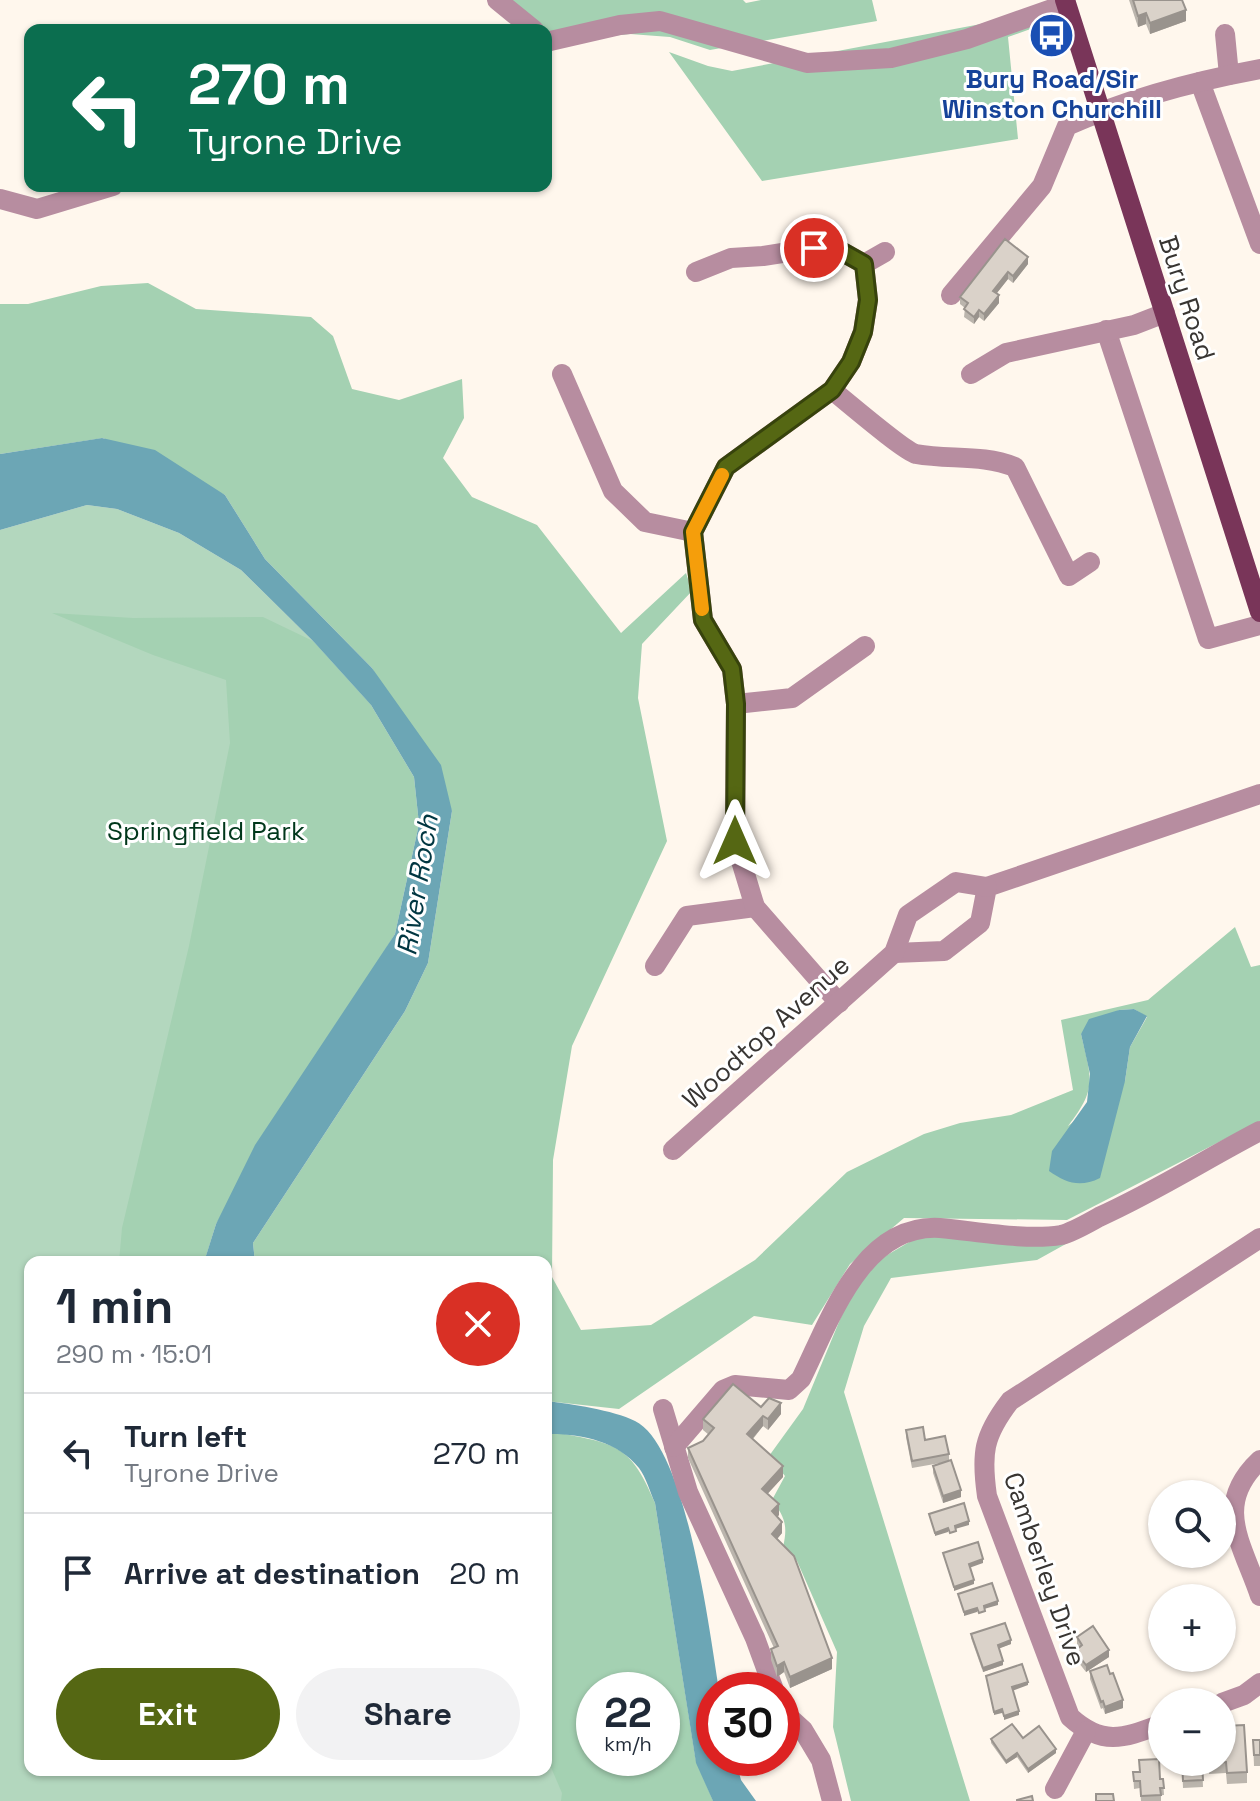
<!DOCTYPE html>
<html lang="en">
<head>
<meta charset="utf-8">
<style>
	:root { --surface:#fff; --page:#f2f2f3; --text:#1f2937; --muted:#747a83; --line:#e0e1e3; --accent:#556713 }
	body { margin:0; font-family:"Space Grotesk",sans-serif; background:var(--page); color:var(--text); height:100vh; display:flex; flex-direction:column; font-size:30px; white-space:nowrap }
	* { box-sizing:border-box; margin:0 }
	p { font-size:26px; color:var(--muted) }
	.icon { flex:none; width:44px; height:44px; fill:none; stroke:currentColor; stroke-width:2; stroke-linecap:round; stroke-linejoin:round }
	.map { position:relative; flex:1; overflow:hidden }
	.sheet { position:absolute; left:24px; top:1256px; width:528px; height:520px; display:flex; flex-direction:column; background:var(--surface); border-radius:16px; box-shadow:0 2px 6px #0004 }
	.sheet>* { flex:none }
	.banner { position:absolute; left:24px; top:24px; width:528px; height:168px; border-radius:16px; box-shadow:0 2px 6px #0004; background:#0b6e4f; color:#fff; overflow:hidden }
	.fabs { position:absolute; left:1148px; top:1480px; display:grid; gap:16px }
	.fabs a { display:grid; place-items:center; width:88px; height:88px; border-radius:50%; background:var(--surface); box-shadow:0 2px 6px #0004; font-size:40px }
	.speed { position:absolute; left:576px; top:1672px; display:flex; gap:16px; font-size:40px; font-weight:700; text-align:center }
	.speed>* { display:grid; place-content:center; width:104px; height:104px; border-radius:50%; background:var(--surface); box-shadow:0 2px 6px #0004; line-height:1 }
	.speed small { font-size:20px; font-weight:400 }
	.speed .limit { border:12px solid #d22; background:#fff; color:#111 }
	.pin { position:absolute; display:grid; place-items:center; width:68px; height:68px; color:#fff; margin:-34px; border:4px solid #fff; border-radius:50%; box-shadow:0 2px 8px #0007 }
	.me { position:absolute; width:88px; margin:-44px; rotate:0deg; stroke-linejoin:round; filter:drop-shadow(0 0 6px #0008) }
	.turn { display:flex; align-items:center; gap:28px; height:168px; padding:0 32px; font-size:36px }
	.turn .icon { width:104px; height:104px; stroke-width:2.5 }
	.turn b { display:block; font-size:56px; line-height:68px }
	.round { display:grid; place-items:center; flex:none; width:84px; height:84px; border-radius:42px; background:var(--page) }
	.summary { display:flex; align-items:center; justify-content:space-between; height:136px; padding:0 32px }
	h1 { font-size:48px; font-weight:700; line-height:60px }
	.primary-button { display:flex; gap:16px; margin-top:auto; padding:16px 32px }
	.primary-button a { flex:1; height:92px; border-radius:48px; background:var(--accent); color:#fff; font-size:32px; font-weight:700; line-height:92px; text-align:center }
	.primary-button a+a { background:var(--page); color:var(--text) }
	ul { padding:0; list-style:none }
	li { display:flex; align-items:center; gap:24px; height:120px; padding:0 32px; border-top:2px solid var(--line) }
	li div { flex:1 }
	li b { display:block; font-size:30px }
	li em { font-style:normal }
	.map>svg:first-child { display:block }
	.green { fill:#b3d7be; fill-rule:evenodd }
	.forest { fill:#a4d1b2; fill-rule:evenodd }
	.water { fill:#6ca6b5 }
	.lines { fill:none; stroke-linecap:round; stroke-linejoin:round }
	.minor { stroke:#b78da0; stroke-width:20 }
	.major { stroke:#793559; stroke-width:20 }
	.wall { fill:#bbb5ad }
	.shaded-wall { fill:#99938d }
	.building { fill:#dad2c9; stroke:#99938d; stroke-width:2 }
	.route-casing { stroke:#37430c; stroke-width:20 }
	.route { stroke:#556713; stroke-width:14 }
	.slow { stroke:#f59e0b; stroke-width:14 }
	.labels { text-anchor:middle; dominant-baseline:central; stroke-width:6; stroke-linejoin:round; paint-order:stroke }
	.transit-label { font-size:26px; font-weight:bold; fill:#164399; stroke:#fff }
	.street-label { font-size:26px; fill:#383532; stroke:#fff }
	.park-label { font-size:26px; fill:#00371b; stroke:#fff }
	.water-label { font-size:28px; font-style:italic; fill:#003641; stroke:#fff }
</style>
</head>
<body>
<div class="map">
<svg width="1260" height="1801" viewBox="0 0 1260 1801">
	<rect width="100%" height="100%" fill="#fff7ed"/>
	<path class="green" d="M87 505 117 509 179 533 241 570 313 641 371 705 204 1262H30V1770H546V1434L559 1433 713 1801H0V530ZM594 1690H662V1758H594Z"/>
	<g class="forest">
		<path d="M508 0H743L746 3 761 0H872L877 21 710 50 670 37 630 34 562 41Z"/>
		<path d="M1039 13 1050 22 1008 37 1018 139 762 181 669 52 708 66 732 71Z"/>
		<path d="M148 283 196 309 311 317 333 336 352 389 399 400 462 379 464 418 443 458 472 497 537 525 621 633 686 573 692 591 642 644 638 698 667 841 572 1046 553 1160 552 1277 581 1330 651 1325 755 1260 847 1172 924 1134 960 1123 1011 1115 1073 1090 1061 1020 1148 1000 1235 927 1251 967 1260 965V1121L1067 1220 904 1218 850 1264 812 1325 754 1316 619 1409 546 1401V1262H255L253 1243 405 1011 428 963 452 811 372 668 265 559 225 495 103 438 0 454V304H28L101 286ZM1134 1009 1147 1017 1130 1047 1125 1081 1068 1126C1098 1088 1091 1078 1081 1034L1119 1010Z"/>
		<path d="M52 613 133 618 263 617 313 641 371 705 414 777 419 824 395 934 216 1224 204 1262H119L122 1228 189 946 230 743 226 680 153 655Z"/>
		<path d="M921 1235H1082L1037 1260 891 1278 864 1326 844 1392 970 1801H851L833 1727 837 1652 797 1561 783 1547C788 1526 785 1517 772 1500L785 1476 769 1456 803 1409 846 1305 872 1264Z"/>
		<path d="M559 1433C618 1444 631 1446 655 1503L696 1762 713 1801H561L562 1793 550 1765 546 1764V1434ZM594 1690H662V1758H594Z"/>
	</g>
	<g class="water">
		<path d="M102 438 155 450 225 495 265 559 372 668 441 765 452 811 428 963 405 1011 253 1243 255 1262H204L216 1224 255 1145 395 934 419 824 414 777 371 705 313 641 241 570 179 533 117 509 87 505 0 530V454Z"/>
		<path d="M1134 1009 1147 1016 1130 1047 1125 1081 1100 1178C1080 1188 1066 1183 1049 1171L1052 1151 1087 1102 1090 1074 1081 1034 1089 1019 1119 1010Z"/>
		<path d="M546 1401C571 1404 613 1410 635 1421 687 1446 710 1635 719 1690H714V1758H735L741 1780 756 1801H713L696 1763 655 1503C650 1492 646 1477 639 1468 618 1441 579 1433 546 1434Z"/>
	</g>
	<g class="lines">
		<g class="minor">
			<path d="M497 0 534 30"/>
			<path d="M1225 34 1229 75"/>
			<path d="M546 42 620 25 660 21 807 63 891 58 967 39 1066 4"/>
			<path d="M1200 82 1260 244"/>
			<path d="M0 199 37 209 113 186"/>
			<path d="M696 272 731 258 763 256 814 248 839 250 864 264"/>
			<path d="M951 295 1042 186 1067 126C1127 99 1195 81 1260 69"/>
			<path d="M1106 330 1208 639 1260 625"/>
			<path d="M562 374 613 491 645 522 693 532"/>
			<path d="M971 374 1006 353 1134 325 1165 313"/>
			<path d="M832 390C846 401 904 451 916 454 950 460 982 454 1015 467L1069 576 1090 562"/>
			<path d="M736 704 792 698 865 646"/>
			<path d="M894 953 944 951 980 923 987 887 1260 794"/>
			<path d="M655 966 687 916 755 907"/>
			<path d="M839 1003 755 907 735 841 736 704 732 669 703 620 693 532 726 467 832 390 851 362 863 332 868 300 864 264 885 252"/>
			<path d="M673 1150 894 953 908 915 956 882 987 887"/>
			<path d="M663 1409 688 1492 755 1638 774 1690"/>
			<path d="M674 1447 723 1390 735 1385 789 1390 801 1379C829 1323 861 1223 940 1228 975 1231 1026 1241 1061 1235 1073 1232 1088 1223 1099 1217 1155 1192 1206 1159 1260 1131"/>
			<path d="M1260 1460C1212 1505 1242 1543 1260 1596"/>
			<path d="M1222 1703 1244 1695 1260 1683"/>
			<path d="M782 1711 803 1730 821 1760 832 1801"/>
			<path d="M1162 1724C1124 1738 1103 1747 1070 1717L987 1496C981 1454 983 1436 1010 1401L1260 1238"/>
			<path d="M1055 1789 1086 1731"/>
		</g>
		<path class="major" d="M1065 0 1260 612"/>
	</g>
	<g class="wall">
		<path d="M1129 0H1182L1186 21 1150 34 1146 24 1138 27Z"/>
		<path d="M1005 239 1028 264 1013 283 1008 279 996 294 999 303 984 321 979 317 974 324 964 317 965 308 960 304V297Z"/>
		<path d="M761 1407 781 1414 768 1430 763 1426 753 1439 783 1477 767 1494 779 1515 777 1517 782 1533 777 1539 832 1669 790 1688 784 1672 777 1677 771 1660V1649L774 1648 688 1458V1448L703 1441 709 1435 703 1430V1419Z"/>
		<path d="M906 1430 949 1454V1460L961 1497 943 1503 933 1473V1466L946 1462 912 1468 906 1437Z"/>
		<path d="M971 1634 1011 1644 999 1648 1003 1665 983 1672 971 1638Z"/>
		<path d="M1077 1637 1109 1657 1086 1672 1075 1658V1651L1079 1648 1077 1645Z"/>
		<path d="M1090 1671 1123 1708 1105 1714 1103 1708 1101 1709 1090 1679Z"/>
		<path d="M1023 1738 1056 1753 1028 1773 1017 1757 1006 1764 991 1743V1739Z"/>
		<path d="M1253 1740H1260V1766H1254Z"/>
		<path d="M1224 1741 1247 1772V1783L1227 1784 1226 1773 1209 1774 1208 1762H1222Z"/>
		<path d="M1182 1762H1202L1203 1787 1183 1788Z"/>
		<path d="M1133 1772 1163 1779 1164 1795H1161V1801H1141L1140 1788 1134 1789Z"/>
	</g>
	<g class="shaded-wall">
		<path d="M1186 10V21L1150 34V23Z"/>
		<path d="M1146 13V24L1138 27V16Z"/>
		<path d="M1028 257V264L1013 283V276Z"/>
		<path d="M1008 272V279L993 298V291Z"/>
		<path d="M999 295V303L984 321V314Z"/>
		<path d="M979 310V317L974 324V317Z"/>
		<path d="M781 1403V1414L768 1430V1419Z"/>
		<path d="M763 1416V1426L747 1445V1434Z"/>
		<path d="M783 1466V1477L762 1500V1489Z"/>
		<path d="M961 1490V1497L943 1503V1496Z"/>
		<path d="M779 1504V1515L772 1522V1511Z"/>
		<path d="M969 1521V1525L955 1529V1526Z"/>
		<path d="M782 1522V1533L772 1545V1534Z"/>
		<path d="M948 1528V1532L935 1536V1533Z"/>
		<path d="M983 1559V1563L969 1568V1564Z"/>
		<path d="M974 1580V1584L954 1591V1587Z"/>
		<path d="M998 1601V1605L984 1609V1606Z"/>
		<path d="M977 1608V1612L964 1616V1612Z"/>
		<path d="M1011 1640V1644L998 1649V1645Z"/>
		<path d="M1109 1650V1657L1086 1672V1665Z"/>
		<path d="M832 1658V1669L790 1688V1677Z"/>
		<path d="M1003 1661V1665L983 1672V1668Z"/>
		<path d="M784 1662V1672L777 1677V1666Z"/>
		<path d="M1028 1682V1685L1012 1691V1687Z"/>
		<path d="M1123 1700V1708L1105 1714V1707Z"/>
		<path d="M1002 1709V1713L994 1715V1712Z"/>
		<path d="M1019 1711V1715L1004 1720V1716Z"/>
		<path d="M1056 1749V1753L1028 1773V1769Z"/>
		<path d="M1017 1753V1757L1006 1764V1761Z"/>
	</g>
	<g class="building">
		<path d="M1133 0H1182L1186 10 1150 23 1146 13 1138 16Z"/>
		<path d="M1005 239 1028 257 1013 276 1008 272 993 291 999 295 984 314 979 310 974 317 964 309 968 303 960 297Z"/>
		<path d="M733 1384 761 1407 769 1398 781 1403 768 1419 763 1416 747 1434 783 1466 762 1489 779 1504 772 1511 782 1522 772 1534 794 1556 832 1658 790 1677 784 1662 777 1666 771 1649 778 1646 688 1448 703 1441 714 1428 703 1419Z"/>
		<path d="M923 1427 925 1440 945 1436 949 1454 912 1461 906 1430Z"/>
		<path d="M951 1460 961 1490 943 1496 933 1466Z"/>
		<path d="M964 1503 969 1521 955 1526 956 1531 950 1533 948 1528 935 1533 929 1514Z"/>
		<path d="M978 1542 983 1559 969 1564 974 1580 954 1587 943 1553Z"/>
		<path d="M992 1583 998 1601 984 1606 985 1611 979 1613 977 1608 964 1612 958 1594Z"/>
		<path d="M1005 1623 1011 1640 998 1645 1003 1661 983 1668 971 1634Z"/>
		<path d="M1093 1626 1109 1650 1086 1665 1075 1651 1082 1645 1077 1637Z"/>
		<path d="M1022 1664 1028 1682 1012 1687 1019 1711 1004 1716 1002 1709 994 1712 986 1676Z"/>
		<path d="M1107 1665 1110 1674 1113 1673 1123 1700 1105 1707 1103 1701 1101 1702 1090 1671Z"/>
		<path d="M1012 1724 1023 1738 1039 1726 1056 1749 1028 1769 1017 1753 1006 1761 991 1739Z"/>
		<path d="M1244 1725 1247 1772 1227 1773 1226 1762 1209 1763V1762H1222V1741H1225L1224 1726Z"/>
		<path d="M1253 1740H1260V1755H1254Z"/>
		<path d="M1159 1759 1160 1779H1163L1164 1788H1160L1161 1795 1141 1796 1140 1781H1134L1133 1772H1140L1139 1760Z"/>
		<path d="M1182 1762H1202L1203 1780 1183 1781Z"/>
		<path d="M1096 1794H1113L1114 1801H1096Z"/>
		<path d="M1032 1796 1033 1801H1017V1800Z"/>
	</g>
	<g class="lines">
		<defs>
			<path id="route" d="M735 841 736 704 732 669 703 620 693 532 726 467 832 390 851 362 863 332 868 300 864 264 839 250 814 248"/>
		</defs>
		<use href="#route" class="route-casing"/>
		<use href="#route" class="route"/>
		<path class="slow" d="M702 609 693 532 722 475"/>
	</g>
	<defs>
		<symbol id="bus-disc" viewBox="-11 -11 22 22"><circle r="9.5" fill="#1a4fb4" stroke="#fff"/><path d="M-5-6H5V4H4V6H2V4H-2V6H-4V4H-5ZM-3.5-4V0h7V-4ZM-3.5 1.2v1.5H-2V1.2ZM2 1.2v1.5H3.5V1.2Z" fill="#fff"/></symbol>
	</defs>
	<g fill-rule="evenodd">
		<use href="#bus-disc" x="1026" y="10" width="51" height="51"/>
	</g>
	<g class="labels">
		<g class="transit-label">
			<text x="1052" y="79">Bury Road/Sir<tspan x="1052" dy="30">Winston Churchill</tspan></text>
		</g>
		<g class="street-label">
			<text transform="translate(1187 298) rotate(72)">Bury Road</text>
			<text transform="translate(766 1032) rotate(-42)">Woodtop Avenue</text>
			<text transform="translate(1045 1569) rotate(71)">Camberley Drive</text>
		</g>
		<g class="park-label">
			<text x="206" y="831">Springfield Park</text>
		</g>
		<g class="water-label">
			<text transform="translate(417 885) rotate(-81)">River Roch</text>
		</g>
	</g>
</svg>
<div class="fabs">
<a><svg class="icon" aria-label="search" viewBox="0 0 24 24"><circle cx="10" cy="10" r="6"/><path d="M15 15l6 6"/></svg></a>
<a>+</a>
<a>−</a>
</div>
<div class="speed"><div>22<small>km/h</small></div><div class="limit">30</div></div>
<div class="pin" style="left:814px;top:248px;background:#d93025"><svg class="icon" aria-label="arrive" viewBox="0 0 24 24"><path d="M6 21V4h12l-3 4 3 4H6"/></svg></div>
<svg class="me" style="left:735px;top:841px" viewBox="-20 -20 40 40"><path d="M0-17L14 15 0 8-14 15z" fill="#556713" stroke="#fff" stroke-width="4"/></svg>
<div class="banner">
<div class="turn"><svg class="icon" aria-label="left" viewBox="0 0 24 24"><path d="M17 20v-9H6M10 6l-5 5 5 5"/></svg><div><b>270 m</b>Tyrone Drive</div></div>
</div>
<section class="sheet">
<div class="summary"><div><h1>1 min</h1><p>290 m · 15:01</p></div><a class="round" style="background:#d93025;color:#fff"><svg class="icon" aria-label="close" viewBox="0 0 24 24"><path d="M6 6l12 12M18 6L6 18"/></svg></a></div>
<ul>
<li><svg class="icon" aria-label="left" viewBox="0 0 24 24"><path d="M17 20v-9H6M10 6l-5 5 5 5"/></svg><div><b>Turn left</b><p>Tyrone Drive</p></div><em>270 m</em></li>
<li><svg class="icon" aria-label="arrive" viewBox="0 0 24 24"><path d="M6 21V4h12l-3 4 3 4H6"/></svg><div><b>Arrive at destination</b></div><em>20 m</em></li>
</ul>
<div class="primary-button"><a>Exit</a><a>Share</a></div>
</section>
</div>
</body>
</html>
